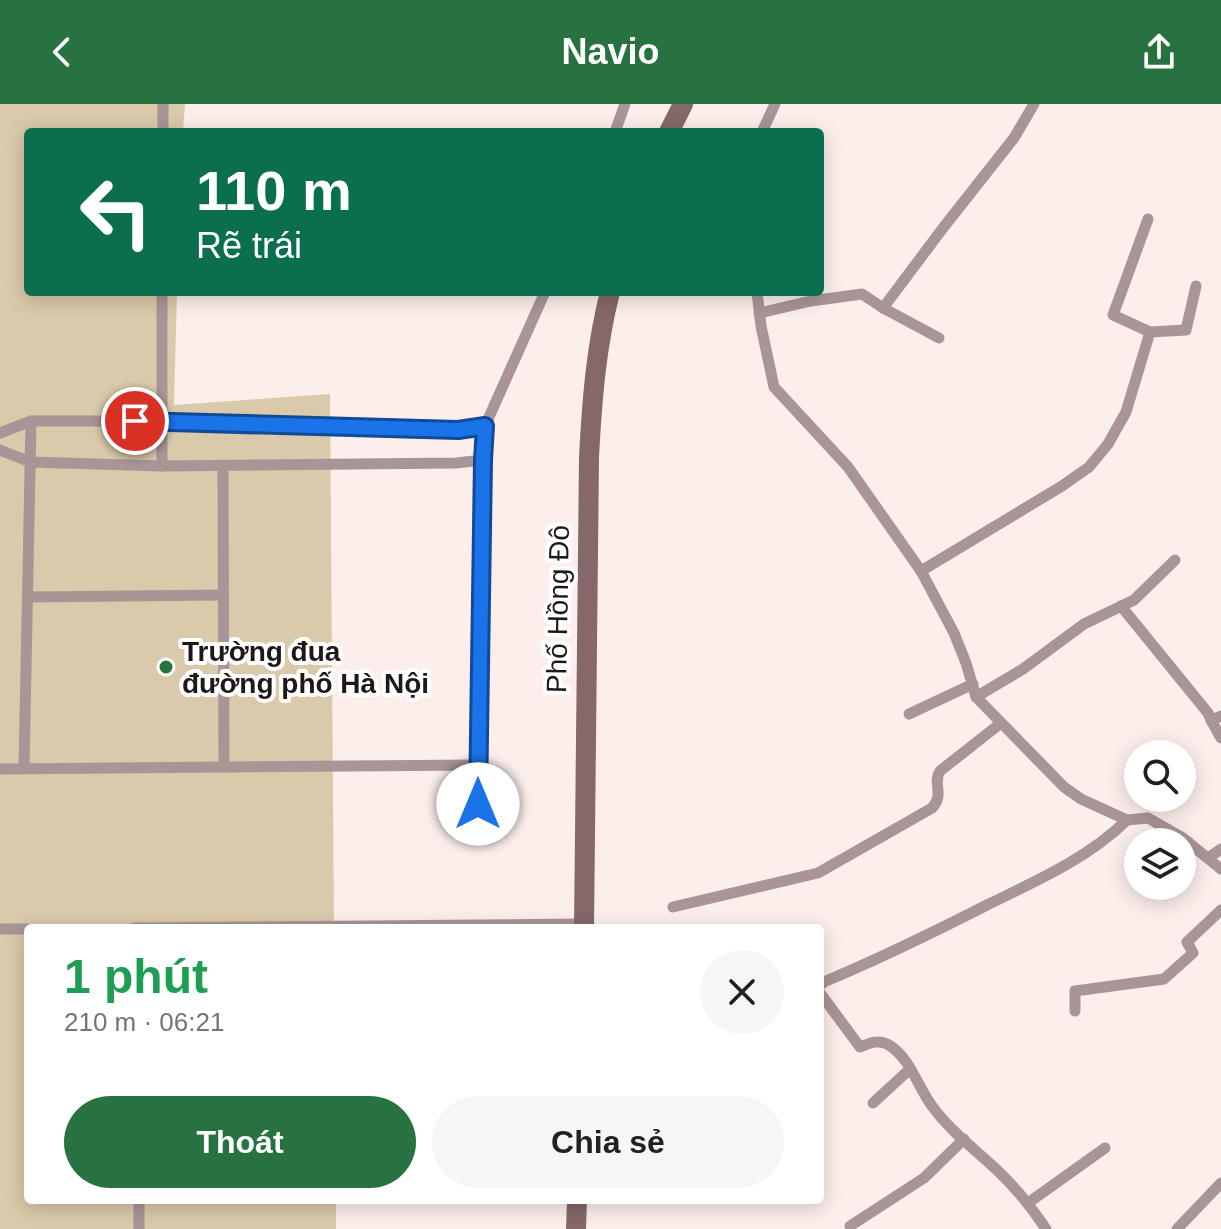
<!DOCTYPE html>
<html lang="vi">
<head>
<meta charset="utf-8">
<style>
	:root { --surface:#fff; --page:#f6f6f6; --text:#202124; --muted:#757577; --accent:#277240 }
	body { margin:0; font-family:Arial,sans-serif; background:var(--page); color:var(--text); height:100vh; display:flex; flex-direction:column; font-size:30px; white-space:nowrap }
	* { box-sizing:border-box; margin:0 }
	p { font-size:26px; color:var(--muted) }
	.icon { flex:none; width:44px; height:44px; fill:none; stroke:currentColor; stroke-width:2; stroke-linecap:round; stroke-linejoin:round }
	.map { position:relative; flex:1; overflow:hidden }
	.details { position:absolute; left:24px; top:820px; width:800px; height:280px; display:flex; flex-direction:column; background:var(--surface); border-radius:8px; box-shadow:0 4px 20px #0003 }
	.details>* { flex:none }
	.top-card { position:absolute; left:24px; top:24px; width:800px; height:168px; border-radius:8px; box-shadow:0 4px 20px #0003; background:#0b6e4f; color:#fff; overflow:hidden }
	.controls { position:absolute; left:1124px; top:636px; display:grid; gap:16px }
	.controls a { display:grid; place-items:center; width:72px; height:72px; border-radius:50%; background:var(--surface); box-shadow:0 4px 20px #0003; font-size:40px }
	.pin { position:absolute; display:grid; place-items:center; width:68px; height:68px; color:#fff; margin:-34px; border:4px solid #fff; border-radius:50%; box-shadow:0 2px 8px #0007 }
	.me { position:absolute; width:88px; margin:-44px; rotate:0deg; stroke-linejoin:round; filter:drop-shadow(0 0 6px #0008) }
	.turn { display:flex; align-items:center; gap:28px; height:168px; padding:0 40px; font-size:36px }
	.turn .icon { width:104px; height:104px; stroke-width:2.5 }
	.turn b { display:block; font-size:56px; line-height:68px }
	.round { display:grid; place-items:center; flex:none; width:84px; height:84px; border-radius:42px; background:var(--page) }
	.overview { display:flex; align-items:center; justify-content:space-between; height:136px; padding:0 40px }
	h1 { font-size:48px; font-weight:700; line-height:60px; color:#1e9e55 }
	.primary-button { display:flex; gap:16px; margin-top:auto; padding:16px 40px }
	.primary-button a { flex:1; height:92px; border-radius:48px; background:var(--accent); color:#fff; font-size:32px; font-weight:700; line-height:92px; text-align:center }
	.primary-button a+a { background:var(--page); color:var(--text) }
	header { display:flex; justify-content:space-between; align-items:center; height:104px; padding:0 40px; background:var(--accent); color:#fff; font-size:36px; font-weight:700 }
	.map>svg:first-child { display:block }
	.green { fill:#dac9aa }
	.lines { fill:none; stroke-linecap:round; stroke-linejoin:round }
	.lane { stroke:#aa9596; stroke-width:11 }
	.secondary { stroke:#86686a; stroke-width:20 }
	.route-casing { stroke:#114b97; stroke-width:20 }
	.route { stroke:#1a73e8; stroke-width:14 }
	.poi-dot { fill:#277240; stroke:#fff; stroke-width:3 }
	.labels { text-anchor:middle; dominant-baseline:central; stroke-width:8; stroke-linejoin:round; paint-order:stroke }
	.street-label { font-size:28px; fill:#1d1918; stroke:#fff }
	.poi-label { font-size:28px; font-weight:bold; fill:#1d1918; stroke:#fff; text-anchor:start }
</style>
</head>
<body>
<header><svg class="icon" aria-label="back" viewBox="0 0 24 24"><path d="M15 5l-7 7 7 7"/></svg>Navio<svg class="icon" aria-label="share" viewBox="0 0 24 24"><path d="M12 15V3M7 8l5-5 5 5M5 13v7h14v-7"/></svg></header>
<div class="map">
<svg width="1221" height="1125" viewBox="0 0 1221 1125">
	<rect width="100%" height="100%" fill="#fcefeb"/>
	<path class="green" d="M0 0H185L183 28H28V188H177L174 301 330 290 334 824H28V1096H336V1125H0Z"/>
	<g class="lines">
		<g class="lane">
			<path d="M163 28V0"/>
			<path d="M615 28 625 0"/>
			<path d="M762 28 775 0"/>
			<path d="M757 188 761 222 774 283 848 363 921 467 954 529 966 559 976 593 1064 683 1081 695 1127 716 1148 714 1183 734 1221 765"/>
			<path d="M883 204 939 234"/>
			<path d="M759 209 811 197 862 190 883 204 943 124 1014 34 1034 0"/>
			<path d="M1150 228 1186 226 1196 182"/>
			<path d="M0 329 31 317H162L458 326 485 322"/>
			<path d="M0 346 30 358 162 362 456 359 483 356"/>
			<path d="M223 361 224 663"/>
			<path d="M162 362V188"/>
			<path d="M921 467 1062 382 1089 363 1108 340 1126 308 1150 228 1113 211 1148 115"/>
			<path d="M28 493 223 491"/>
			<path d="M1121 502 1208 609 1211 616 1221 612"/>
			<path d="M976 593 1023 565 1084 520 1134 496 1175 456"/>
			<path d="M909 610 973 580"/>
			<path d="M1211 616 1221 634"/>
			<path d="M24 664 31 317"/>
			<path d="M0 665 478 661"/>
			<path d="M478 700 483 356 485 322 545 188"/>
			<path d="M1208 754 1221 745"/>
			<path d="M673 803 818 769 932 704C945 690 932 679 940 667L1001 619"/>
			<path d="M134 824 584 820"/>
			<path d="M0 825H28"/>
			<path d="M820 881 826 877C881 854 934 828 987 801 1036 777 1087 755 1127 716"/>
			<path d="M820 889 860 943C870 939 879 935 889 941 911 955 917 982 932 1002 950 1027 976 1046 998 1067 1017 1085 1032 1104 1046 1125"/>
			<path d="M1075 907V887L1164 875 1193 849 1187 838 1221 806"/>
			<path d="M873 999 910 965"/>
			<path d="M1028 1099 1105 1044"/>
			<path d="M850 1122 924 1074 964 1035"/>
			<path d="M139 1125V1096"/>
			<path d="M1177 1125 1221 1079"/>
		</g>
		<g class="secondary">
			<path d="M669 28 683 0"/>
			<path d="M584 824 589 353C592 297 596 243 610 188"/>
			<path d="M576 1125 577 1096"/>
		</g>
	</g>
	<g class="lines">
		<defs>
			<path id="route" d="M135 317 458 326 485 322 483 356 478 700"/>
		</defs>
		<use href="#route" class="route-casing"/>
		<use href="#route" class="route"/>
	</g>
	<circle class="poi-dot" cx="166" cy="563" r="8"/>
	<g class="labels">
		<g class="street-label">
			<text transform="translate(558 505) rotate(-89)">Phố Hồng Đô</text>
		</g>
		<g class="poi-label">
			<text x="182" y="547">Trường đua<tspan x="182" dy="32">đường phố Hà Nội</tspan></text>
		</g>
	</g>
</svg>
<div class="controls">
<a><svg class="icon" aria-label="search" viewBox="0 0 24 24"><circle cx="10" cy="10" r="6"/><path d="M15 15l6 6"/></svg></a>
<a><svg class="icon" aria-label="layers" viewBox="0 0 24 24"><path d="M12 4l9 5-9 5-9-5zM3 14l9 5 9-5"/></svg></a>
</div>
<div class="pin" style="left:135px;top:317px;background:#d93025"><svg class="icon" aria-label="arrive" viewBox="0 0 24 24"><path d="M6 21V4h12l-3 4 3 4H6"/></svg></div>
<svg class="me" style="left:478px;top:700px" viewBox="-20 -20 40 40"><circle r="19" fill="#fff"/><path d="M0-13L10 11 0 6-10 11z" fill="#1a73e8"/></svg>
<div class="top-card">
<div class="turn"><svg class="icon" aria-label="left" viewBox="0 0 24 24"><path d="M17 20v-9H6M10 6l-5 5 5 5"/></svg><div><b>110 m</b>Rẽ trái</div></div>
</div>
<section class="details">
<div class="overview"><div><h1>1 phút</h1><p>210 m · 06:21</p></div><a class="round"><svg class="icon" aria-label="close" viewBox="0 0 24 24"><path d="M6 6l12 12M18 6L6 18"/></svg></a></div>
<div class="primary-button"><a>Thoát</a><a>Chia sẻ</a></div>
</section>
</div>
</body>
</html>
